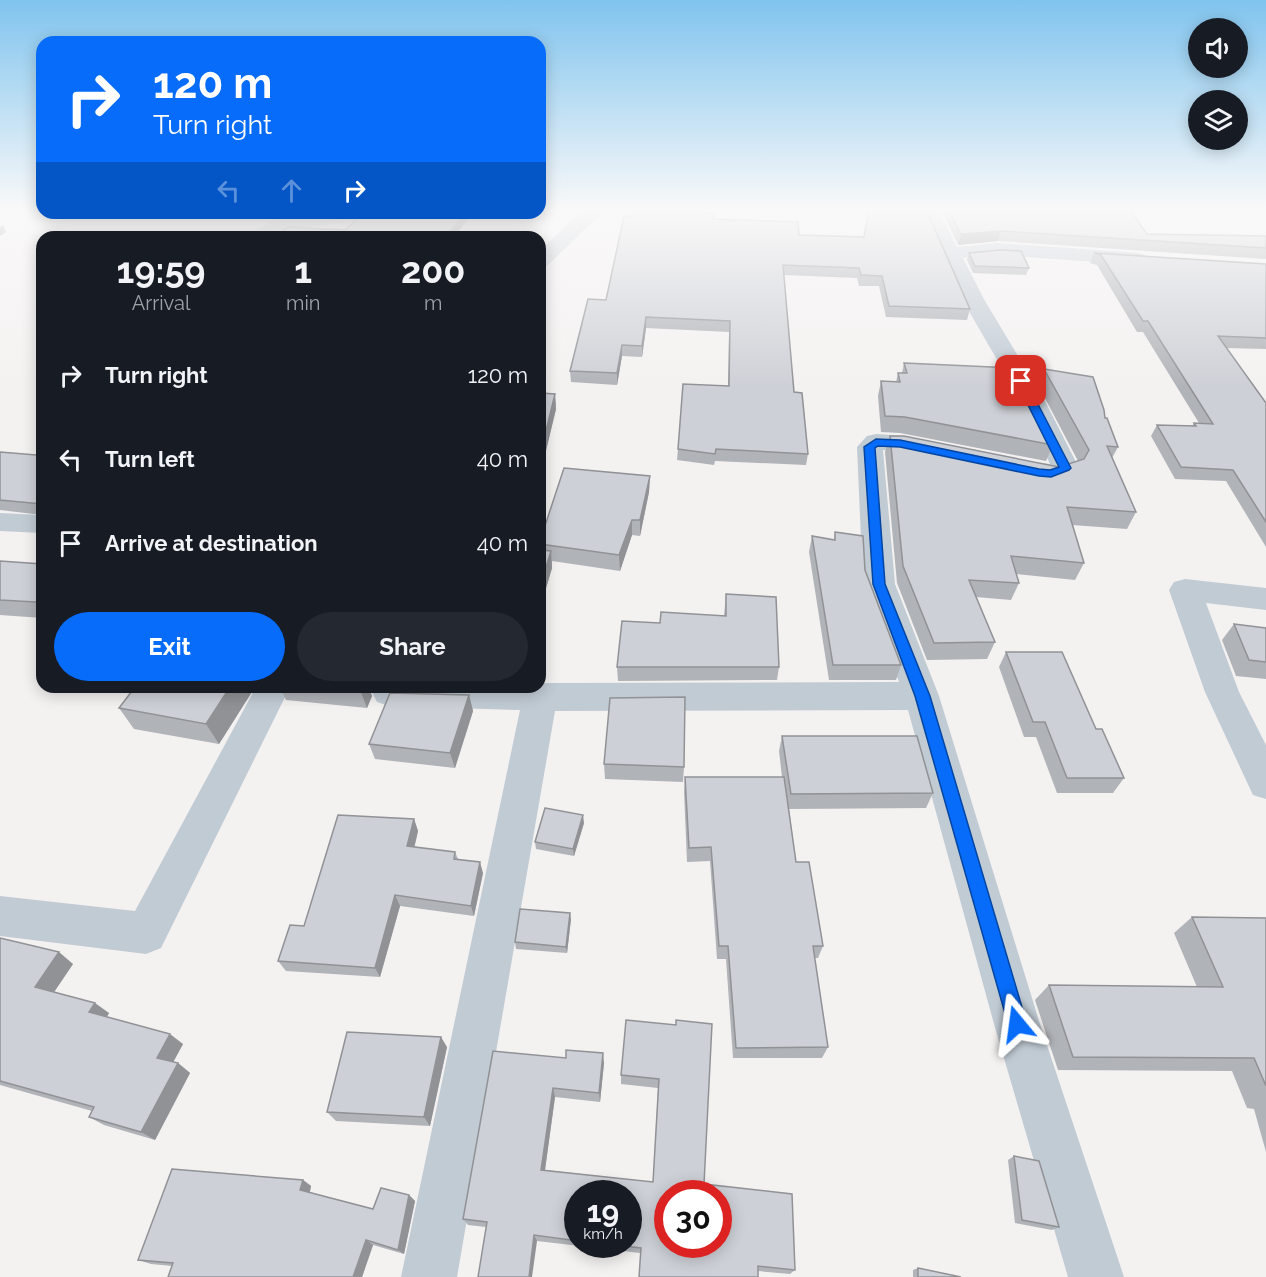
<!DOCTYPE html>
<html lang="en">
<head>
<meta charset="utf-8">
<style>
	:root { --surface:#171b24; --page:#242831; --text:#f1f3f6; --muted:#9ea1a6; --accent:#066cf9 }
	body { margin:0; font-family:Raleway,sans-serif; background:var(--page); color:var(--text); height:100vh; display:flex; flex-direction:column; font-size:22px; white-space:nowrap }
	* { box-sizing:border-box; margin:0 }
	p { font-size:20px; color:var(--muted) }
	.icon { flex:none; width:33px; height:33px; fill:none; stroke:currentColor; stroke-width:2; stroke-linecap:round; stroke-linejoin:round }
	.map { position:relative; flex:1; overflow:hidden }
	.details { position:absolute; left:36px; top:231px; width:510px; height:462px; display:flex; flex-direction:column; background:var(--surface); border-radius:18px; box-shadow:0 3px 15px #0003 }
	.details>* { flex:none }
	.guide { position:absolute; left:36px; top:36px; width:510px; height:183px; border-radius:18px; box-shadow:0 3px 15px #0003; background:#066cf9; color:#fff; overflow:hidden }
	.fabs { position:absolute; left:1188px; top:18px; display:grid; gap:12px }
	.fabs a { display:grid; place-items:center; width:60px; height:60px; border-radius:50%; background:var(--surface); box-shadow:0 3px 15px #0003; font-size:30px }
	.speed { position:absolute; left:564px; top:1180px; display:flex; gap:12px; font-size:30px; font-weight:700; text-align:center }
	.speed>* { display:grid; place-content:center; width:78px; height:78px; border-radius:50%; background:var(--surface); box-shadow:0 3px 15px #0003; line-height:1 }
	.speed small { font-size:15px; font-weight:400 }
	.speed .limit { border:9px solid #d22; background:#fff; color:#111 }
	.pin { position:absolute; display:grid; place-items:center; width:51px; height:51px; color:#fff; margin:-26px; border-radius:12px; box-shadow:0 3px 9px #0006 }
	.me { position:absolute; width:66px; margin:-33px; rotate:344deg; stroke-linejoin:round; filter:drop-shadow(0 0 4px #0008) }
	.turn { display:flex; align-items:center; gap:21px; height:126px; padding:0 18px; font-size:27px }
	.turn .icon { width:78px; height:78px; stroke-width:2.5 }
	.turn b { display:block; font-size:42px; line-height:51px }
	.lanes { display:flex; align-items:center; height:57px; padding:0 18px; background:#0003; justify-content:center; gap:30px; direction:ltr }
	.lanes .off { opacity:.35 }
	.eta { display:flex; justify-content:space-evenly; align-items:center; height:102px; text-align:center }
	.eta b { font-size:36px; font-weight:700; line-height:42px }
	.cta { display:flex; gap:12px; margin-top:auto; padding:12px 18px }
	.cta a { flex:1; height:69px; border-radius:36px; background:var(--accent); color:#fff; font-size:24px; font-weight:700; line-height:69px; text-align:center }
	.cta a+a { background:var(--page); color:var(--text) }
	ul { padding:0; list-style:none }
	li { display:flex; align-items:center; gap:18px; height:84px; padding:0 18px }
	li div { flex:1 }
	li b { display:block; font-size:22px }
	li em { font-style:normal }
	.map>svg:first-child { display:block }
	.lines { fill:none; stroke-linecap:round; stroke-linejoin:round }
	.minor { fill:#c1cbd4; fill-rule:evenodd }
	.wall { fill:#b0b3b8; fill-rule:evenodd }
	.shaded-wall { fill:#909296 }
	.building { fill:#cdd0d6; stroke:#909296; stroke-width:1.5; fill-rule:evenodd }
	.route { fill:#066cf9; stroke:#0446a2; stroke-width:1.5 }
</style>
</head>
<body>
<div class="map">
<svg width="1266" height="1277" viewBox="0 0 1266 1277">
	<rect width="100%" height="100%" fill="#f4f1f1"/>
	<g class="lines">
		<g class="minor">
			<path d="M588 209H609L585 229 547 266 540 268V251L571 221Z"/>
			<path d="M920 209H938L957 247 998 243 1138 253 1145 255 1148 259 1145 263 1138 265 998 255 963 258 985 301 1045 401 1079 468C1064 489 1034 480 1013 475L1009 469 1013 463 1023 461 1050 464 1021 401 963 301Z"/>
			<path d="M333 213H372L369 217 352 222 293 228 272 237H250C266 214 308 215 333 213Z"/>
			<path d="M876 434C899 435 919 439 941 444L945 450 941 456C923 460 902 451 883 450L895 584 939 696 1040 1024 1124 1277H1068L994 1024 908 710 555 711 457 1277H401L520 710 389 706 377 702 372 692 374 687H540V683L899 682 863 584 857 447 867 436Z"/>
			<path d="M0 513 42 515V533L0 531Z"/>
			<path d="M1185 579 1266 588V610L1206 603 1239 692 1266 745V799L1253 795 1205 692 1169 590 1174 582Z"/>
			<path d="M256 687H290L161 948 146 954 0 936V896L135 911Z"/>
		</g>
	</g>
	<g class="wall">
		<path d="M674 209V211L713 219 799 235 970 309 967 320 886 317 879 286H859L857 278 784 275 794 392 808 454 806 465 715 461 714 465 677 460 678 449 728 386 729 332 646 328 642 357 622 356 617 385 571 382 570 371 606 300 631 216Z"/>
		<path d="M941 209H1129L1147 234 1266 236V259L998 241 958 245Z"/>
		<path d="M969 253 1029 268 1026 275 973 273 967 260Z"/>
		<path d="M1094 253 1266 264V349L1226 348 1266 403V547L1226 481 1175 479 1151 436 1157 425 1192 426 1194 423H1199L1143 332H1137L1097 265 1090 263Z"/>
		<path d="M904 363 1053 445 1046 461 900 433 881 432 878 396 881 381 896 382 898 373H902Z"/>
		<path d="M1044 369 1105 418 1118 447 1112 458 1136 512 1127 529 1072 525 1084 563 1075 580 1016 574 1019 583 1011 600 976 597 995 642 987 659 927 660 897 583 885 452 890 436 1059 467 1078 461 1038 385Z"/>
		<path d="M540 393 555 394 556 409 542 467H540Z"/>
		<path d="M42 448V515L0 510V452L36 455Z"/>
		<path d="M650 476 649 492 640 536 632 535 620 571 552 561V568L541 605H540V541Z"/>
		<path d="M835 532 901 665 896 680H829L809 552 812 536 834 540Z"/>
		<path d="M0 561 42 564V618L0 615Z"/>
		<path d="M726 594 779 667 777 680 618 681 617 667 660 623 724 616Z"/>
		<path d="M1234 624 1266 628V679L1236 676 1222 640Z"/>
		<path d="M1006 652 1096 729 1124 778 1113 793H1057L1036 737H1024L999 667Z"/>
		<path d="M255 687 219 744 134 729 119 708Z"/>
		<path d="M280 687H372L370 691 372 696 367 708 286 700Z"/>
		<path d="M469 695 473 711 455 768 375 759 369 744Z"/>
		<path d="M782 736 933 793 926 808 789 809 796 862 823 946 818 958H814L828 1047 822 1058H733L726 959H717L710 861 687 862 684 792 685 777H782L779 751Z"/>
		<path d="M604 764 684 767 683 782 605 779Z"/>
		<path d="M414 819 418 831 414 847 455 852 458 859 483 873 474 916 400 906 380 977 286 971 278 961 304 926Z"/>
		<path d="M584 823 574 856 536 849 535 842Z"/>
		<path d="M1192 917 1266 918V1152L1254 1109 1247 1108 1232 1071 1058 1070 1035 1000 1049 985 1197 987 1174 933Z"/>
		<path d="M571 919 567 953 516 949 515 942Z"/>
		<path d="M0 938 73 964 54 992 109 1013 107 1017 183 1044 173 1062 178 1063 190 1073 155 1140 104 1125 89 1117 92 1111 0 1085Z"/>
		<path d="M676 1025 704 1184 795 1270 790 1274 758 1271 640 1253 537 1241 486 1227 468 1225 463 1219 493 1051 604 1063 600 1102 555 1097 545 1170 653 1182 658 1088 621 1084V1075ZM578 1194 628 1245H578Z"/>
		<path d="M447 1047 430 1126 336 1121 327 1112Z"/>
		<path d="M1014 1156 1059 1227 1052 1230 1015 1223 1008 1160Z"/>
		<path d="M303 1180 311 1186 310 1192 373 1209 409 1195 415 1201 404 1254 373 1245 362 1277H168L172 1266 151 1264 138 1260Z"/>
		<path d="M918 1268 961 1277H913V1270Z"/>
	</g>
	<g class="shaded-wall">
		<path d="M465 213H468V219L454 237H446Z"/>
		<path d="M3 225 6 232 0 236V227Z"/>
		<path d="M1001 231 998 241 958 245 961 234Z"/>
		<path d="M646 317V328L642 357V346Z"/>
		<path d="M622 345V356L617 385V373Z"/>
		<path d="M555 394 556 409 542 467 541 451Z"/>
		<path d="M650 476 649 492 640 536V520Z"/>
		<path d="M632 520V535L620 571 619 555Z"/>
		<path d="M551 551 552 568 541 605 540 586Z"/>
		<path d="M42 594V611L36 602Z"/>
		<path d="M230 687H255L219 744 206 724Z"/>
		<path d="M359 687H372L370 691 372 696 367 708Z"/>
		<path d="M469 695 473 711 455 768 450 753Z"/>
		<path d="M583 815 584 823 574 856 573 849Z"/>
		<path d="M414 819 418 831 412 858 407 846Z"/>
		<path d="M480 862 483 873 474 916 471 906Z"/>
		<path d="M395 895 400 906 380 977 375 968Z"/>
		<path d="M570 913 571 919 567 953 566 947Z"/>
		<path d="M59 952 73 964 50 998 35 987Z"/>
		<path d="M95 1003 109 1013 103 1023 89 1012Z"/>
		<path d="M170 1034 183 1044 170 1068 157 1058Z"/>
		<path d="M441 1037 447 1047 430 1126 424 1117Z"/>
		<path d="M603 1053 604 1063 600 1102 599 1093Z"/>
		<path d="M178 1063 190 1073 155 1140 141 1132Z"/>
		<path d="M553 1088 555 1097 544 1177 541 1170Z"/>
		<path d="M303 1180 311 1186 309 1195 300 1190Z"/>
		<path d="M409 1195 415 1201 404 1254 398 1250Z"/>
		<path d="M534 1235 537 1241 532 1277H529Z"/>
		<path d="M366 1240 373 1245 362 1277H353Z"/>
	</g>
	<g class="building">
		<path d="M632 209H674L673 211 714 213 713 219 798 222 799 235 864 237 869 209H926L970 309 889 306 882 276 861 275 859 268 783 265 794 392 802 393 808 454 716 449 715 454 678 449 683 384 729 386 730 321 646 317 642 346 622 345 617 373 570 371 588 299 606 300 624 216H631Z"/>
		<path d="M948 209H1129L1147 234 1266 236V248L1001 231 961 234Z"/>
		<path d="M364 213H465L446 237H277L288 227 345 230Z"/>
		<path d="M1000 250 1021 251 1029 268 975 266 969 253Z"/>
		<path d="M1094 253 1266 264V338L1218 336 1266 403V522L1233 470 1181 467 1157 425 1196 426 1194 423 1213 424 1148 321H1143L1101 255Z"/>
		<path d="M904 363 1014 368 1053 445 905 417 885 416 881 381 900 382 898 373H907Z"/>
		<path d="M1044 369 1093 377 1104 410 1105 418H1107L1118 447 1107 446 1136 512 1067 507 1084 563 1011 556 1019 583 969 580 995 642 934 643 903 566 890 436H904L1059 467 1084 459 1089 450Z"/>
		<path d="M540 393 555 394 541 451H540Z"/>
		<path d="M42 448V504L0 500V452L36 455Z"/>
		<path d="M564 468 650 476 640 520H632L619 555 540 544V541Z"/>
		<path d="M835 532 863 536 865 570 901 665H833L812 536 835 540Z"/>
		<path d="M540 550 551 551 540 586Z"/>
		<path d="M0 561 42 564V594L36 602 0 600Z"/>
		<path d="M726 594 776 597 779 667H617L622 621 660 623 661 612 726 616Z"/>
		<path d="M1234 624 1266 628V662L1249 660Z"/>
		<path d="M1006 652H1062L1096 729H1102L1124 778H1067L1045 722H1033Z"/>
		<path d="M135 687H230L206 724 119 708Z"/>
		<path d="M390 693 469 695 450 753 369 744Z"/>
		<path d="M685 697 684 767 604 764 610 698Z"/>
		<path d="M782 736H917L933 793 791 794Z"/>
		<path d="M685 777H784L796 862H809L823 946H813L828 1047 736 1048 728 946H719L711 847 689 848Z"/>
		<path d="M545 808 583 815 573 849 535 842Z"/>
		<path d="M338 815 414 819 407 846 455 852 454 859 480 862 471 906 395 895 375 968 278 961 290 925 304 926Z"/>
		<path d="M520 909 570 913 566 947 515 942Z"/>
		<path d="M1192 917 1266 918V1086L1254 1058 1073 1057 1049 985 1223 987Z"/>
		<path d="M0 938 59 952 35 987 95 1003 89 1012 170 1034 157 1058 178 1063 141 1132 89 1117 94 1107 0 1081Z"/>
		<path d="M626 1020 676 1025V1020L712 1024 704 1184 792 1194 795 1270 758 1266V1277H639L641 1248 615 1245H628V1194H578V1241L534 1235 529 1277H478L487 1222 463 1219 493 1051 566 1058V1050L603 1053 599 1093 553 1088 541 1170 653 1182 659 1079 621 1075ZM668 1194H718V1245H668Z"/>
		<path d="M347 1032 441 1037 424 1117 327 1112Z"/>
		<path d="M1014 1156 1039 1161 1059 1227 1022 1220Z"/>
		<path d="M172 1169 303 1180 300 1190 373 1209 381 1188 409 1195 398 1250 366 1240 353 1277H168L173 1263 138 1260Z"/>
		<path d="M918 1268 961 1277H918Z"/>
	</g>
	<linearGradient id="sky" x2="0" y2="1"><stop stop-color="#80c4ee"/><stop offset="0.54" stop-color="#faf9f9"/><stop offset="1" stop-color="#faf9f9" stop-opacity="0"/></linearGradient>
	<rect width="1266" height="388" fill="url(#sky)"/>
	<path class="route" d="M1021 378 1026 381 1071 468 1069 470 1051 477 1039 476 900 447 878 446 875 448 885 584 930 696 1027 1024 1024 1031 1017 1034 1011 1031 1008 1024 915 696 873 584 864 447 876 439 900 440 1039 469 1050 470 1059 467 1016 381Z"/>
</svg>
<div class="fabs">
<a><svg class="icon" aria-label="sound" viewBox="0 0 24 24"><path d="M4 9h4l5-4v14l-5-4H4zM17 9q2 3 0 6"/></svg></a>
<a><svg class="icon" aria-label="layers" viewBox="0 0 24 24"><path d="M12 4l9 5-9 5-9-5zM3 14l9 5 9-5"/></svg></a>
</div>
<div class="speed"><div>19<small>km/h</small></div><div class="limit">30</div></div>
<div class="pin" style="left:1021px;top:381px;background:#d93025"><svg class="icon" aria-label="arrive" viewBox="0 0 24 24"><path d="M6 21V4h12l-3 4 3 4H6"/></svg></div>
<svg class="me" style="left:1017px;top:1024px" viewBox="-20 -20 40 40"><path d="M0-17L14 15 0 8-14 15z" fill="#066cf9" stroke="#fff" stroke-width="4"/></svg>
<div class="guide">
<div class="turn"><svg class="icon" aria-label="right" viewBox="0 0 24 24"><path d="M7 20v-9h11M14 6l5 5-5 5"/></svg><div><b>120 m</b>Turn right</div></div>
<div class="lanes"><svg class="icon off" aria-label="left" viewBox="0 0 24 24"><path d="M17 20v-9H6M10 6l-5 5 5 5"/></svg><svg class="icon off" aria-label="ahead" viewBox="0 0 24 24"><path d="M12 20V5M6 11l6-6 6 6"/></svg><svg class="icon" aria-label="right" viewBox="0 0 24 24"><path d="M7 20v-9h11M14 6l5 5-5 5"/></svg></div>
</div>
<section class="details">
<div class="eta">
<div><b>19:59</b><p>Arrival</p></div>
<div><b>1</b><p>min</p></div>
<div><b>200</b><p>m</p></div>
</div>
<ul>
<li><svg class="icon" aria-label="right" viewBox="0 0 24 24"><path d="M7 20v-9h11M14 6l5 5-5 5"/></svg><div><b>Turn right</b></div><em>120 m</em></li>
<li><svg class="icon" aria-label="left" viewBox="0 0 24 24"><path d="M17 20v-9H6M10 6l-5 5 5 5"/></svg><div><b>Turn left</b></div><em>40 m</em></li>
<li><svg class="icon" aria-label="arrive" viewBox="0 0 24 24"><path d="M6 21V4h12l-3 4 3 4H6"/></svg><div><b>Arrive at destination</b></div><em>40 m</em></li>
</ul>
<div class="cta"><a>Exit</a><a>Share</a></div>
</section>
</div>
</body>
</html>
